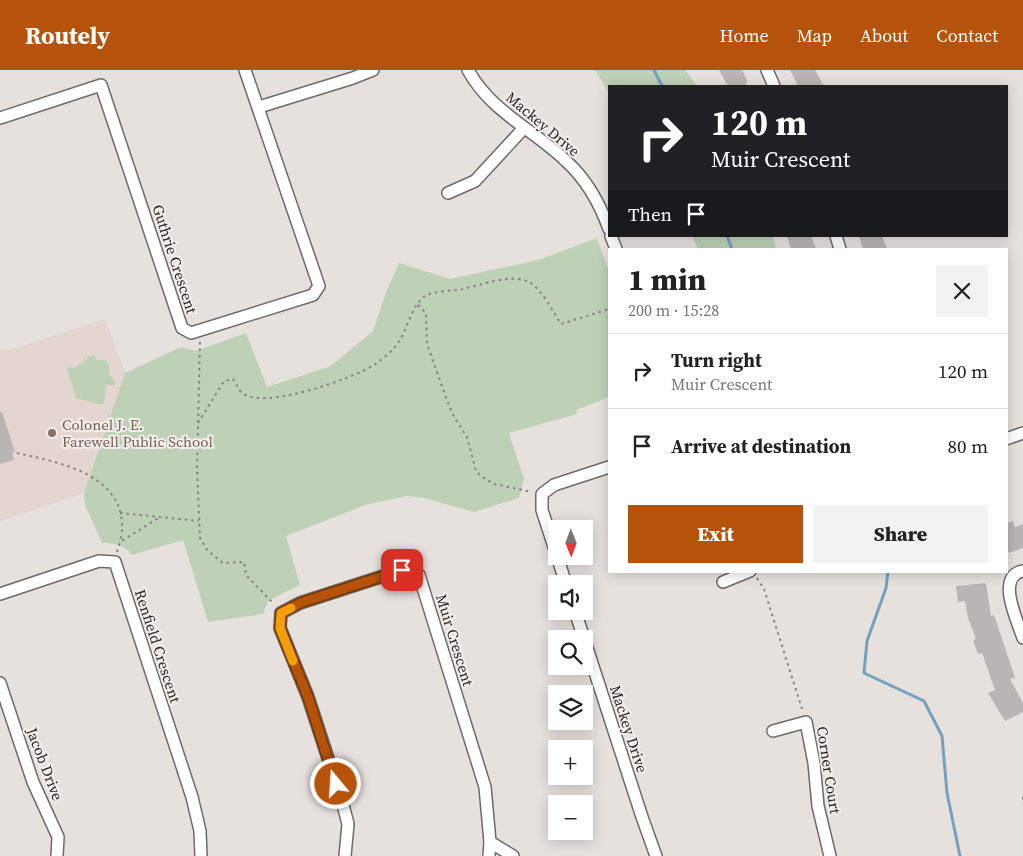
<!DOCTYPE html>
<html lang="en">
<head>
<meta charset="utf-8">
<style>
	:root { --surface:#fff; --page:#f2f2f2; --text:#222; --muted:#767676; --line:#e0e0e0; --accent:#b45309 }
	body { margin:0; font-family:"Source Serif 4",serif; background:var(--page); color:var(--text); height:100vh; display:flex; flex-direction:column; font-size:19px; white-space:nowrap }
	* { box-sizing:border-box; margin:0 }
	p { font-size:16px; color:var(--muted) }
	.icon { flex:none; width:28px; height:28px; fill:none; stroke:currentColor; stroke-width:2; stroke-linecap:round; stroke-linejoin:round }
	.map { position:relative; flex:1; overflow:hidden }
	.sheet { position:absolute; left:608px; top:178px; width:400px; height:325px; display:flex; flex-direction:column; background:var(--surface); border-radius:0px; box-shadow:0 2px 12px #0003 }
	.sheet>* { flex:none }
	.guide { position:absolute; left:608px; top:15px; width:400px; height:152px; border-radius:0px; box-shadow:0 2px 12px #0003; background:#202124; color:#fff; overflow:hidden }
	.needle { width:32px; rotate:179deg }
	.tools { position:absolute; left:548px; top:450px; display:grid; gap:10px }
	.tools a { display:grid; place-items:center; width:45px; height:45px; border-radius:0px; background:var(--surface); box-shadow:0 2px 12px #0003; font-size:25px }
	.pin { position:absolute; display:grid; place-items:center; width:42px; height:42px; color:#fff; margin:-21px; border-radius:10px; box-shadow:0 2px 8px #0006 }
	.me { position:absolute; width:55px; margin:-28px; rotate:342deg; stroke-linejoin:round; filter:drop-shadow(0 0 4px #0008) }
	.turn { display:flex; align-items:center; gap:18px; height:105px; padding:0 20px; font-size:22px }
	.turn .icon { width:65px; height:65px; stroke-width:2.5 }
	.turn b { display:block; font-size:35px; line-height:42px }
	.then { display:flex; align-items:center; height:48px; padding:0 20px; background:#0003; gap:10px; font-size:19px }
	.round { display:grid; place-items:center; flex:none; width:52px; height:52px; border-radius:0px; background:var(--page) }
	.summary { display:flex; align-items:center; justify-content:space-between; height:85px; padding:0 20px }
	h1 { font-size:30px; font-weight:800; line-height:38px }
	.button { display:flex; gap:10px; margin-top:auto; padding:10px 20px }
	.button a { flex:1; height:58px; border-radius:0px; background:var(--accent); color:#fff; font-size:20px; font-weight:800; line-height:58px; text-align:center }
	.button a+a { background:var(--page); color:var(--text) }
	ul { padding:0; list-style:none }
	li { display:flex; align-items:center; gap:15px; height:75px; padding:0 20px; border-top:1px solid var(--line) }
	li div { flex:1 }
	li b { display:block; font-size:19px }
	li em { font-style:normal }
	header { display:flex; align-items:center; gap:30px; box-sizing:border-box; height:70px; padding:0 25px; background:var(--accent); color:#fff }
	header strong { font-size:24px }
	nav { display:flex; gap:28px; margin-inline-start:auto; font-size:18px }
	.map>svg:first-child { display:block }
	.built { fill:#e3d5cf }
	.green { fill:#bed1b7 }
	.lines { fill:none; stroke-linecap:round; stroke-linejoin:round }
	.stream { stroke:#75a0be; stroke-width:3 }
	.building { fill:#bab5b2 }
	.street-casing { stroke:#6f6a67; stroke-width:14 }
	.path { stroke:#868280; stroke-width:2; stroke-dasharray:2.5 4; stroke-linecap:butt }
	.street { stroke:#fff; stroke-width:11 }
	.route-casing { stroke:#753606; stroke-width:12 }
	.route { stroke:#b45309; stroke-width:9 }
	.slow { stroke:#f59e0b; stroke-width:9 }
	.education-dot { fill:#8d6e63; stroke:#f4eeeb; stroke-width:2 }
	.labels { text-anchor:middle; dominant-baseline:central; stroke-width:4; stroke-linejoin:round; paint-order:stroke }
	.street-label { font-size:15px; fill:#292726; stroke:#f4eeeb }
	.education-label { font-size:15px; fill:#785e54; stroke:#f4eeeb; text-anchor:start }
</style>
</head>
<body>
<header>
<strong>Routely</strong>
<nav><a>Home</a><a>Map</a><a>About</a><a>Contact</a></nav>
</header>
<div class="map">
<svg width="1023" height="786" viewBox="0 0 1023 786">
	<rect width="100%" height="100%" fill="#e7e1de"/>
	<path class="built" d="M105 249 125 303 84 423 0 451V280L13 279Z"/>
	<g class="green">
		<path d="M595 0H685L697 16H609V23Z"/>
		<path d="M692 166H773L776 179H698Z"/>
		<path d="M597 168 609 202V327L576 340 577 344 509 363 524 409 519 428 474 442 424 428 407 426 368 434 286 466 300 515 268 531 263 544 208 552 183 470 132 485C123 475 115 473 102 473L85 435 84 423 125 303 181 277 196 281 246 263 267 317 331 296 373 261 386 222 399 193 450 209 538 190Z"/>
		<path d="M95 285 96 290H106L109 297V305L114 309 115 315H106L104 333 99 334 76 328 67 299 68 297 74 298 87 290 88 286Z"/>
	</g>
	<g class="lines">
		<g class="stream">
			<path d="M654 0 662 16"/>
			<path d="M727 166 732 179"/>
			<path d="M888 501 886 518 867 571 864 603 924 631 942 666 947 723 960 786"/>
		</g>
	</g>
	<g class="building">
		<path d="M719 0H742L748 12 745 13 747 16H728Z"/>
		<path d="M790 0H815L824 16H798Z"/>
		<path d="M787 166H811L816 179H791Z"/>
		<path d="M859 166H882L887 179H863Z"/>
		<path d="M0 342H2L15 382 12 383 14 390 0 394Z"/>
		<path d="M1013 451 1015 457 1023 454V478L1009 483 1006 476V453Z"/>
		<path d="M986 513 991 546 994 545 1015 608 1010 609 1023 633V642L1005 651 988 623 995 620 982 583 978 584 973 570 976 569 968 548 965 531 958 532 956 516Z"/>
	</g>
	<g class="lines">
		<defs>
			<g id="street">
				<path d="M468 0C491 42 533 59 566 91 586 109 600 134 609 159"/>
				<path d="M767 0 774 16"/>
				<path d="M259 37 353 8 373 0"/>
				<path d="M0 48 101 15 182 258 191 263 313 225 319 216 245 0"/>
				<path d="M448 123 475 111 524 58"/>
				<path d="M611 166 616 179"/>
				<path d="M836 166 840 179"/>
				<path d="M1006 369 1023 363"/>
				<path d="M556 483 542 440V424L554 415 609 397"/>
				<path d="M557 486 566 514"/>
				<path d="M1023 501C995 506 1018 552 1023 568"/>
				<path d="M723 512 750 501"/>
				<path d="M0 524 99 491 115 492 192 727 200 761 201 786"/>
				<path d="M575 541 642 747 656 786"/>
				<path d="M0 613 33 712 58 767 57 786"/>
				<path d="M773 661 806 652 814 693 818 736 830 786"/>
				<path d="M490 772 513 786"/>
				<path d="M345 786 348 754 342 731 308 627 280 558 281 543 300 533 402 500 419 505 485 717 490 772 489 786"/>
			</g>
		</defs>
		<use href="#street" class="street-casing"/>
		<g class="path">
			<path d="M418 235 426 243 427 274 448 333 454 347 467 367 476 401 482 407 494 414 532 422"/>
			<path d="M200 272 197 398 200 468 207 480 223 493 244 492 246 505 274 534"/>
			<path d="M198 353 224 311 233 309C236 313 238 319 241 322 260 342 354 308 374 295 381 290 389 284 394 278 408 263 409 238 425 226 432 221 453 221 463 219 481 215 512 203 529 212 541 218 554 243 561 254L609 239"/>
			<path d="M17 383C56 392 118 402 122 452 123 459 121 466 120 472"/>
			<path d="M120 443 199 451"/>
			<path d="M117 482 120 472 160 447"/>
			<path d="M757 508 764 519 803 642"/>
			<path d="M1023 727V734"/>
		</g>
		<use href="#street" class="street"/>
	</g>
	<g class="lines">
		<defs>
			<path id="route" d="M336 714 308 627 280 558 281 543 300 533 402 500"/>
		</defs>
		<use href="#route" class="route-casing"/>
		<use href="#route" class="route"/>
		<path class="slow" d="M291 538 281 543 280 558 293 591"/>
	</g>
	<circle class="education-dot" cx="52" cy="363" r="5"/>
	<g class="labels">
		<g class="street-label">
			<text transform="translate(543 54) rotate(40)">Mackey Drive</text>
			<text transform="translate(175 189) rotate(72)">Guthrie Crescent</text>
			<text transform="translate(455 570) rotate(73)">Muir Crescent</text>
			<text transform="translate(158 576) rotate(72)">Renfield Crescent</text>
			<text transform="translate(629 659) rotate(72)">Mackey Drive</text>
			<text transform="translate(45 694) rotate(69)">Jacob Drive</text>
			<text transform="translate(829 700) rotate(81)">Corner Court</text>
		</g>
		<g class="education-label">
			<text x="62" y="354">Colonel J. E.<tspan x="62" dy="17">Farewell Public School</tspan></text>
		</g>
	</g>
</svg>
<div class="tools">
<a><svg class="needle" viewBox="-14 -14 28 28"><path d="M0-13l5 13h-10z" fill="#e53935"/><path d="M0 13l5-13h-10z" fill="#767676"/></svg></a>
<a><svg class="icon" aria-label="sound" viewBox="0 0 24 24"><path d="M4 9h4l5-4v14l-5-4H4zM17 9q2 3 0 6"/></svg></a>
<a><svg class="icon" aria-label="search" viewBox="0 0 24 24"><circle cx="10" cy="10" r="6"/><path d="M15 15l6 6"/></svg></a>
<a><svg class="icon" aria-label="layers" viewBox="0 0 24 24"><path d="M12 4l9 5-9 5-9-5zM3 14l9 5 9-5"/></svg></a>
<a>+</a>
<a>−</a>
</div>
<div class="pin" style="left:402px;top:500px;background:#d93025"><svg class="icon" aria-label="arrive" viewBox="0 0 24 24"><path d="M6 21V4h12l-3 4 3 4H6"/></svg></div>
<svg class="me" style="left:336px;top:714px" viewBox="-20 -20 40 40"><circle r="17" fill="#b45309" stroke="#fff" stroke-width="3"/><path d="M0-11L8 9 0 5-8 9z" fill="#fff"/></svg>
<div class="guide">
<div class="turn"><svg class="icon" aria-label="right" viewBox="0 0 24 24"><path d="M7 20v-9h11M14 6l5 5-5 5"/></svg><div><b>120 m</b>Muir Crescent</div></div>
<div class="then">Then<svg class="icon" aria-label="arrive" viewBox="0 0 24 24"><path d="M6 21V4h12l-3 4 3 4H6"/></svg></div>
</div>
<section class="sheet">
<div class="summary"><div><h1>1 min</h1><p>200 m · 15:28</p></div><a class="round"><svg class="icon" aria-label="close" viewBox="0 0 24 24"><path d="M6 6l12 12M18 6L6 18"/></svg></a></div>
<ul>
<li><svg class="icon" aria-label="right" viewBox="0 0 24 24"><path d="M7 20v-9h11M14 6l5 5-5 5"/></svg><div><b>Turn right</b><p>Muir Crescent</p></div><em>120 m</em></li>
<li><svg class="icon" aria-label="arrive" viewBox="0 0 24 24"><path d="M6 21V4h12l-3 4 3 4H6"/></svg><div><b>Arrive at destination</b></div><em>80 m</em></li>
</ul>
<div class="button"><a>Exit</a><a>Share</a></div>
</section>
</div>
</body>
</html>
